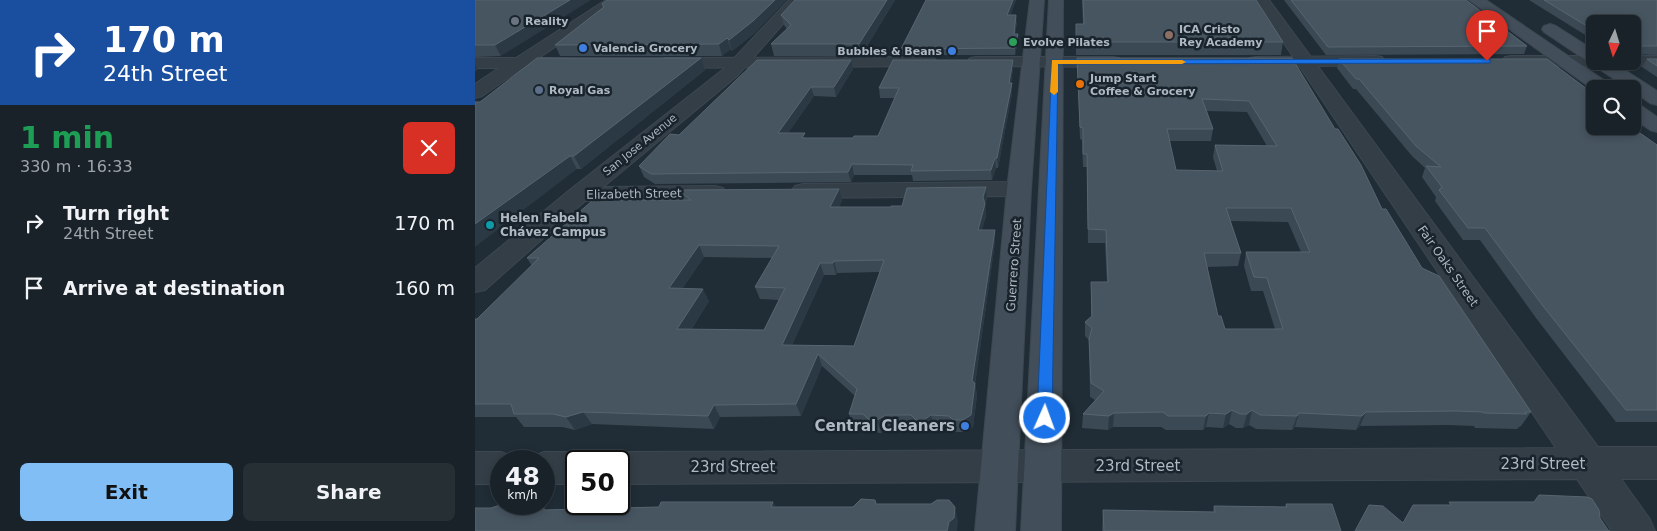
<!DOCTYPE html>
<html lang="en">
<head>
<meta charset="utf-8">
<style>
	:root { --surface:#182228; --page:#252f34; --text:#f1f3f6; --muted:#9fa4a8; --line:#363f45; --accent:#81bef6 }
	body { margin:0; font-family:"DejaVu Sans",sans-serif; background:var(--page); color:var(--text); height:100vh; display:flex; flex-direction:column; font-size:19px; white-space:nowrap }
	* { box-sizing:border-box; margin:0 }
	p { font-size:16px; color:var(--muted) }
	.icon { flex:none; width:28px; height:28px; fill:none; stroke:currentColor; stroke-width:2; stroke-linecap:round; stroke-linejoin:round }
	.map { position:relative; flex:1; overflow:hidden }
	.sheet { display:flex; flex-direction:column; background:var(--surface); width:475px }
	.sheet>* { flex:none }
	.hud { background:#1a4fa0; color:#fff; overflow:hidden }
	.needle { width:32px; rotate:184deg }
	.buttons { position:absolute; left:1111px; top:15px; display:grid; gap:10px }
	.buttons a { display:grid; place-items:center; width:55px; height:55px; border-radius:8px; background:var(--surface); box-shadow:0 2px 8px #0003,0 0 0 1px var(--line); font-size:25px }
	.speed { position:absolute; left:15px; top:450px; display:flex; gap:10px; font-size:25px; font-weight:700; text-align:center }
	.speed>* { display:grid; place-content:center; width:65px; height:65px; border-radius:50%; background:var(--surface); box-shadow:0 2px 8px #0003,0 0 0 1px var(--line); line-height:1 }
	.speed small { font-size:12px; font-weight:400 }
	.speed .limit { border:2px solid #111; border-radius:8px; background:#fff; color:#111 }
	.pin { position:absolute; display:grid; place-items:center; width:42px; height:42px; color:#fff; margin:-51px -21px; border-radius:50% 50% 50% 0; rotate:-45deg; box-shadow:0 0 5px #0007 }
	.pin .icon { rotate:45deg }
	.me { position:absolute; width:55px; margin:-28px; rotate:2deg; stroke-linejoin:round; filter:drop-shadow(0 0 4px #0008) }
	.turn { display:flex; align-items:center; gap:18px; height:105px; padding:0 20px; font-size:22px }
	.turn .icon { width:65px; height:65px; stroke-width:2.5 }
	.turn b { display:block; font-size:35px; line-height:42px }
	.round { display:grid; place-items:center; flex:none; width:52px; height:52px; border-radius:8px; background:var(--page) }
	.headline { display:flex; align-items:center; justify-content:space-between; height:85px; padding:0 20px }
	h1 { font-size:30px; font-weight:700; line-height:38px; color:#1e9e55 }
	.cta { display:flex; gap:10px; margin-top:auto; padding:10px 20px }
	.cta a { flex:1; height:58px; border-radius:8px; background:var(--accent); color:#111; font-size:20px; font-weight:700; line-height:58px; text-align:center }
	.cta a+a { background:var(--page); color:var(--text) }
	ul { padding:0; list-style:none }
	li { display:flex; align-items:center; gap:15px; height:65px; padding:0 20px }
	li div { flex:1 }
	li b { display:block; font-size:19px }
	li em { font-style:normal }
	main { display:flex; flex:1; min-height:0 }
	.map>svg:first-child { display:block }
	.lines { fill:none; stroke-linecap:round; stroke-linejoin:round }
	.minor-casing { stroke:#3d4751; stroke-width:2 }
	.tertiary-casing { stroke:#3d4751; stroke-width:2 }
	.secondary-casing { stroke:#3d4751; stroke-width:2 }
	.minor { fill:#333e47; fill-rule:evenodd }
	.tertiary { fill:#333e47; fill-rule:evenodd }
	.secondary { fill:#424e5a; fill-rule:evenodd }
	.wall { fill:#3b4955; fill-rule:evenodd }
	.shaded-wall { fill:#2b3944 }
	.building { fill:#475561; stroke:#576571; fill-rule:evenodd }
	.route { fill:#1a73e8; stroke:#114b97 }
	.slow { fill:#f59e0b }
	.worship-dot { fill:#6b7280; stroke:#19232b; stroke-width:2 }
	.education-dot { fill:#8d6e63; stroke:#19232b; stroke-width:2 }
	.leisure-dot { fill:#2e9e5b; stroke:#19232b; stroke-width:2 }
	.shop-dot { fill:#3f7fe0; stroke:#19232b; stroke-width:2 }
	.food-dot { fill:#e8710a; stroke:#19232b; stroke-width:2 }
	.service-dot { fill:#5c6f8a; stroke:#19232b; stroke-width:2 }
	.culture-dot { fill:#0f9aa8; stroke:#19232b; stroke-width:2 }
	.labels { text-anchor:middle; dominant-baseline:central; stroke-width:5; stroke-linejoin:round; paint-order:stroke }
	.far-poi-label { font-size:11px; font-weight:bold; fill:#aeb9c4; stroke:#19232b; text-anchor:start }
	.far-street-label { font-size:11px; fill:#aeb9c4; stroke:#19232b }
	.street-label { font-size:12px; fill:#aeb9c4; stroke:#19232b }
	.poi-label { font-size:12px; font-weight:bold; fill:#aeb9c4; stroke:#19232b; text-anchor:start }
	.near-poi-label { font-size:15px; font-weight:bold; fill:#aeb9c4; stroke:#19232b; text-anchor:end }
	.near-street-label { font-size:15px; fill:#aeb9c4; stroke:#19232b }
</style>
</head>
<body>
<main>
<section class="sheet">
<div class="hud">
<div class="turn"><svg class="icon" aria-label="right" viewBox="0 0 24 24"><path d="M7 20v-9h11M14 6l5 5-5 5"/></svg><div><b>170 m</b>24th Street</div></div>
</div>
<div class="headline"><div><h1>1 min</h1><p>330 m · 16:33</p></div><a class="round" style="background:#d93025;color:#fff"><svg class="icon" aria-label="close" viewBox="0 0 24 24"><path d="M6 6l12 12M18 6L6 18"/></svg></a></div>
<ul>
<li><svg class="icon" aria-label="right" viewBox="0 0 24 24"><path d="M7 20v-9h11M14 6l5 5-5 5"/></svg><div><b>Turn right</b><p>24th Street</p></div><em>170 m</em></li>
<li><svg class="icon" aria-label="arrive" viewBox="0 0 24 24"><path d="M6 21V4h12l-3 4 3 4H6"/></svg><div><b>Arrive at destination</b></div><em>160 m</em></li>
</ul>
<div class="cta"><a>Exit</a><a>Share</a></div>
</section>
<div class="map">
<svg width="1182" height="531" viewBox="0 0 1182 531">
	<rect width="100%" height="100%" fill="#202d36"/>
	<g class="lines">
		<defs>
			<g id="minor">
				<path d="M314 0H329L262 76 128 187 240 186 248 188 252 193 248 198 240 200 110 201 10 290 0 292V268L96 189 250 68Z"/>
				<path d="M780 0H794L1123 447H1182V479H1146L1174 518 1180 531H1137L1102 479 144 484V461H128L131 457 144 452 1081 448Z"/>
				<path d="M544 182 552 184 556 189 552 194 544 196 328 198 320 196 316 191 320 186 328 184Z"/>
				<path d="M0 452H26L39 457 42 461H26V484H0Z"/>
				<path d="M69 452H101L114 457 117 461H101V484H69V461H53L56 457Z"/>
			</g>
			<g id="tertiary">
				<path d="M131 0H148L64 58 99 59 102 63 99 67 48 68 7 96 0 98V84L24 68H0V58H41Z"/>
				<path d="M901 56 907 57 910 61 907 65 781 67 775 66 772 62 775 58 781 57Z"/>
				<path d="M1036 56H1120V61H1129L1126 65 1120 66 1030 65 1027 61 1030 57Z"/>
				<path d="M1158 56H1182V66L1152 65 1149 61H1158Z"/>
				<path d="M453 57 459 58 462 62 459 66 191 68 185 67 182 63 185 59 191 58Z"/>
				<path d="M501 57H638L644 58 647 62 644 66 638 67 495 66 492 62 495 58Z"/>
			</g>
			<g id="secondary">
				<path d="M555 0H569L556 189 540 531H500L532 189Z"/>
				<path d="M574 0H588L586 531H546Z"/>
				<path d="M994 0H1011L1136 85 1138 89H1120V91Z"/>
				<path d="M1075 24 1081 26 1120 51V61H1136L1182 91V105L1175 103 1158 91V89H1154L1069 32 1067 29 1069 26Z"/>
				<path d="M1158 103 1165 105 1182 117V132L1175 130 1158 118Z"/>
			</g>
		</defs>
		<use href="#minor" class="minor-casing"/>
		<use href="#tertiary" class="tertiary-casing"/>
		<use href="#secondary" class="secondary-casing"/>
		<use href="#minor" class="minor"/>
		<use href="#tertiary" class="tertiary"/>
		<use href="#secondary" class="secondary"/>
	</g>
	<g class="wall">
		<path d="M0 0 26 56 0 57Z"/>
		<path d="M420 0 386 56H299L296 44 312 29 309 25 306 15Z"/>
		<path d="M451 0H541L535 15 542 22 540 34H543V40L540 55H427L426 49Z"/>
		<path d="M607 0H781L808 42 806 55H601V24H608Z"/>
		<path d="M809 0H991L1052 46 1049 54 851 55Z"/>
		<path d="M1054 0H1182V55L1158 54V55V24H1120V41Z"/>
		<path d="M127 4 281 32 257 51 256 49 247 56H85L80 45 128 7Z"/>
		<path d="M226 58 230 70 106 169H102L5 102Z"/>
		<path d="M602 58H817L907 209 947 268 1056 412 1046 426 1044 427 1042 429 1000 428 999 426 973 425 885 426 881 430 820 427 817 430 781 429 774 425 768 428H761L754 424 748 428 731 427 728 430H691L686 427H638L633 430 607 428 608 414 620 400 615 397 614 340 610 336V322L616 317V282H632L630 243H613L612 167H608L607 140 605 139ZM732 111 772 112 792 146 740 145 738 157 742 171 701 170 694 141H736L738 129ZM755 221 813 222 826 252H771L769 266 776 291H788L800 329H750L743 316 732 267 763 266 766 253Z"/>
		<path d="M864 59 1120 95 1118 100 1182 145V422H1141L1061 318 1005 240H988L960 201 961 197 947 177 950 168 937 156 881 89H878L862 68Z"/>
		<path d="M1172 59H1182V77L1167 67Z"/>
		<path d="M378 69 361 97 339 96 313 133 331 138H378L403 136 420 98H405L404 88 538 69 536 83H537V93L531 125 523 168H521L517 180 438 181 437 175H379L376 182 180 184 169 177 164 166 204 135Z"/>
		<path d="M511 187 512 198 510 204 511 216 507 230H520V242L500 384 502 395 498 427 490 432H480L476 428H459L452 432 444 433 439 428 414 427 406 433 397 432 392 427 378 426 374 414 380 396 347 366 326 416 245 417 239 429 117 424 100 430 87 427H49L41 417H0V319H2L57 266 52 258 206 200 202 190 367 200 364 207H416L427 206ZM229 257 297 258 280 287 285 299 304 300 289 330H216L234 301 207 289ZM405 272 379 346 317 345 349 275H361L362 273Z"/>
		<path d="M811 504 866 531H627L628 510 738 512 739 506 810 507Z"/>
	</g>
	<g class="shaded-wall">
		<path d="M95 0H116L26 56 20 45Z"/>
		<path d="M300 0H312L281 32 257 51 254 40Z"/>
		<path d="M412 0H420L386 56 384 44Z"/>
		<path d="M538 0H541L533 22 532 15Z"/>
		<path d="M541 15 542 22 539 40V34Z"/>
		<path d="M543 34V40L540 55V48Z"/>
		<path d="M252 38 256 49 247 56 244 44Z"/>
		<path d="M226 58 230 70 106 169 99 156Z"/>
		<path d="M376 60 378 69 361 97 359 87Z"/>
		<path d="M538 60V69L534 93V83Z"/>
		<path d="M0 64 3 70 0 72Z"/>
		<path d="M537 83V93L523 168 522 158Z"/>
		<path d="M336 87 339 96 306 143 303 133Z"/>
		<path d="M95 156 102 169 0 247V224Z"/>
		<path d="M520 158 521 168 517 180 516 170Z"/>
		<path d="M377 164 379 175 376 182 373 172Z"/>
		<path d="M511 187 512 198 509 209 508 197Z"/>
		<path d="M364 189 367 200 358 219 355 207Z"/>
		<path d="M510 204 511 216 504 241 503 230Z"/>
		<path d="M520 230V242L500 384 502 395 498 427 490 432 488 420 497 381Z"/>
		<path d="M224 245 229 257 199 301 194 288Z"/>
		<path d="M359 261 362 273 361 275 358 263Z"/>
		<path d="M345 263 349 275 311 358 307 345Z"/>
		<path d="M228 289 234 301 208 342 202 329Z"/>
		<path d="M343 354 347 366 326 416 321 404Z"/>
		<path d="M239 405 245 417 239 429 233 416Z"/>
		<path d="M757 410 754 424 748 428 751 414Z"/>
		<path d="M777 410 774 425 768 428 772 414Z"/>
		<path d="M108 412 117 424 100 430 91 417Z"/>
		<path d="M891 412 885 426 881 430 887 416Z"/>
		<path d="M639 413 638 427 633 430 634 416Z"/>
		<path d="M734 413 731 427 728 430 731 416Z"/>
		<path d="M824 413 820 427 817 430 822 416Z"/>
		<path d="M411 415 414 427 406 433 402 420Z"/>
		<path d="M456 415 459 428 452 432 449 420Z"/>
		<path d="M298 502 305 516 296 507Z"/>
		<path d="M44 504H56L62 510 41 508Z"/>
		<path d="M480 507 483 521 482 531H472L474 522Z"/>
	</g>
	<g class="building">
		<path d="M0 0H95L20 45H0Z"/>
		<path d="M132 0H300L278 21 254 40 252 38 244 44 80 45 129 7 127 4Z"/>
		<path d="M320 0H412L384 44H296L316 25 306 15Z"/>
		<path d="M451 0H538L532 15H541L539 34H543L540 48 426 49Z"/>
		<path d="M608 0H781L808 42H601V24H609Z"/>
		<path d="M816 0H991L1052 46 853 47Z"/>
		<path d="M1069 0H1182V46H1162L1159 51 1158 50V24H1120V31Z"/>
		<path d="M62 58H226L99 156H95L0 224V102H5Z"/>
		<path d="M602 58H817L860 129H863L886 165 907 209H911L947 268 964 276 1056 412H1050L1052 414 1009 413 1008 412 981 411 891 412 887 416 824 413 822 416 785 415 777 410 772 414H765L757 410 751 414 734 413 731 416H693L688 412 639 413 634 416 608 414 629 391 616 383 614 339 617 328 610 322 617 316 616 282H633L631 230 613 229 612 154H608V128L605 127ZM727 99 774 101 802 146 740 145 748 171 701 170 692 129H738ZM751 208H816L835 252H771L779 277 792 278 808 329H750L746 316H743L729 253H766Z"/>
		<path d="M864 59H1072L1120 95 1112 96 1120 101V126H1155L1182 145V410H1151L1068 306 1010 228H993L964 190 967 187 951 166 966 167 941 146 884 79H881Z"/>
		<path d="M1172 59H1182V66Z"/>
		<path d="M282 60H376L359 87H336L303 133H330L327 138H378L379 136H403L424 88H404L418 60H538L534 83H537L522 158H520L516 170 436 171 438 165 377 164 373 172 176 174 164 166 195 134 204 135Z"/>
		<path d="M511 187 508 197 510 204 503 230H520L497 381 500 383 496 415 488 420H478L474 416 456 415 449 420H441L436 415H411L402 420 393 419 388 414H374L382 389 343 354 321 404 239 405 233 416 108 412 91 417 78 414H39L36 404H0V319H2L64 258H52L118 200H216L202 190 364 189 355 207H416V206H427L432 188ZM224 245 304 246 280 287 310 288 289 330 202 329 228 289 194 288ZM409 260 379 346 307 345 345 263H358L359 261Z"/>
		<path d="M1064 495 1112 497 1117 499 1124 510 1125 518 1133 530 1135 531H880L894 505 908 506 928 523 938 505H976L974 502H1059Z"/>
		<path d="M386 499 400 500 401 504H456L462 500H474L480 507 479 518 474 522 472 531H0V508H16L28 504H44L41 508H69V510L184 507 186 502H298L296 507H378Z"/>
		<path d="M811 504H857L866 531H629L628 510 740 512 739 506 812 507Z"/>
	</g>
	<path class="route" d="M1012 59H1015V63L583 64 577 418 575 423 570 424 564 423 562 418 577 60Z"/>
	<path class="slow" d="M577 60H707L711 62 707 64H583V92L579 95 575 92Z"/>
	<circle class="worship-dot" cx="40" cy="21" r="5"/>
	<circle class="education-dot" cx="694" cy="35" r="5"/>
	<circle class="leisure-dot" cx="538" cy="42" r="5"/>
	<g class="shop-dot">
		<circle cx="108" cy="48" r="5"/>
		<circle cx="477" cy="51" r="5"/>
		<circle cx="490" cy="426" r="5"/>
	</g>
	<circle class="food-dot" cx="605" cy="84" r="5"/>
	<circle class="service-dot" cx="64" cy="90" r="5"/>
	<circle class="culture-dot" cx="15" cy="225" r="5"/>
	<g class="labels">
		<g class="far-poi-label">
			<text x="50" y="21">Reality</text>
			<text x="704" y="29">ICA Cristo<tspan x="704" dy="13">Rey Academy</tspan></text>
			<text x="548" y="42">Evolve Pilates</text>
			<text x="118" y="48">Valencia Grocery</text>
			<text x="467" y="51" text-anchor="end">Bubbles &amp; Beans</text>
			<text x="615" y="78">Jump Start<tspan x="615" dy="13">Coffee &amp; Grocery</tspan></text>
			<text x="74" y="90">Royal Gas</text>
		</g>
		<g class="far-street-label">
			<text transform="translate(165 145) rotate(-39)">San Jose Avenue</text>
		</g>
		<g class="street-label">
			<text transform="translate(159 194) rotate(-1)">Elizabeth Street</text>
			<text transform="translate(539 265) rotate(-86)">Guerrero Street</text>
			<text transform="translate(973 266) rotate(55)">Fair Oaks Street</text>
		</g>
		<g class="poi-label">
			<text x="25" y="218">Helen Fabela<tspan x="25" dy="14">Chávez Campus</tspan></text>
		</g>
		<g class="near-poi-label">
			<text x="480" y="426">Central Cleaners</text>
		</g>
		<g class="near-street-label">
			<text x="1068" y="464">23rd Street</text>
			<text x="663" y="466">23rd Street</text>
			<text x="258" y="467">23rd Street</text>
		</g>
	</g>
</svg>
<div class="buttons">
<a><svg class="needle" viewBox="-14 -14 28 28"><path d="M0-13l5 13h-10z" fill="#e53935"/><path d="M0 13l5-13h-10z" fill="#9fa4a8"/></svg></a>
<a><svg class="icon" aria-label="search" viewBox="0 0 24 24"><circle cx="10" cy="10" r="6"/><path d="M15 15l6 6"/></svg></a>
</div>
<div class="speed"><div>48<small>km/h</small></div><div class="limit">50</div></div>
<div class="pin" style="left:1012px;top:61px;background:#d93025"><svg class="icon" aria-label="arrive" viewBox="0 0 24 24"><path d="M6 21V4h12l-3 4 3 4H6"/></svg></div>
<svg class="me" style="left:570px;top:418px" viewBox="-20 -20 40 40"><circle r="17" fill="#1a73e8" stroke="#fff" stroke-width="3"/><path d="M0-11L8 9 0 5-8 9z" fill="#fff"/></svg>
</div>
</main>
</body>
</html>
